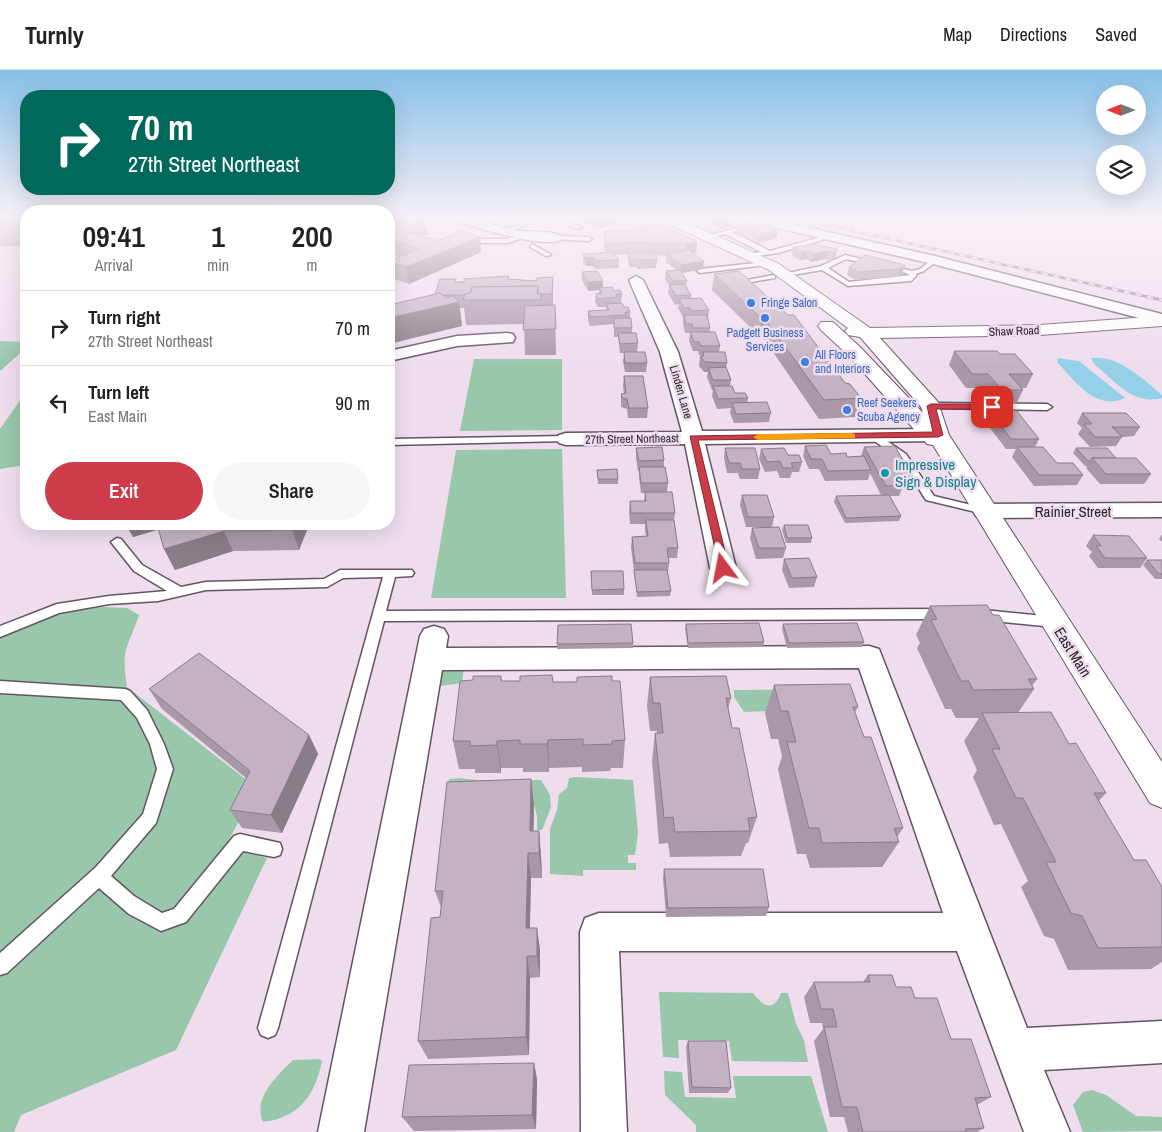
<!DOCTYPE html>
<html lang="en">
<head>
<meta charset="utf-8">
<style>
	:root { --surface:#fff; --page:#f6f6f6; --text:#222; --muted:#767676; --line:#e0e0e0; --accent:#cc3c4a }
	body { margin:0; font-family:"Archivo Narrow",sans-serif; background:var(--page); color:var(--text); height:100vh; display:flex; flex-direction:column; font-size:19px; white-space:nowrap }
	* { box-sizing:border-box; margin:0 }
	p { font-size:16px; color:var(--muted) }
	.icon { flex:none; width:28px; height:28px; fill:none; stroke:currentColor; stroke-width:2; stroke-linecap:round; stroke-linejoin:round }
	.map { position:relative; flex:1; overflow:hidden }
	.panel { position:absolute; left:20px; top:135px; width:375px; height:325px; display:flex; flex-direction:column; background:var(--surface); border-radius:20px; box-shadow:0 5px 20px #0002 }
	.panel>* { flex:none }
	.top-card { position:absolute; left:20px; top:20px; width:375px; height:105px; border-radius:20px; box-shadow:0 5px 20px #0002; background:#00695c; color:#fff; overflow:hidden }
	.needle { width:32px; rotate:270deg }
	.buttons { position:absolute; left:1096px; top:15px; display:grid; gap:10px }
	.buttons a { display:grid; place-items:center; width:50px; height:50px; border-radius:50%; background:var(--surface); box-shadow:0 5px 20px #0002; font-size:25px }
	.pin { position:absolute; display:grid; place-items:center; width:42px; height:42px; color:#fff; margin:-21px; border-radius:10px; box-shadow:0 2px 8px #0006 }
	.me { position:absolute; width:55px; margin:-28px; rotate:347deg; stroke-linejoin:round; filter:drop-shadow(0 0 4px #0008) }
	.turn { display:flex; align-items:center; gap:18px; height:105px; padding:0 25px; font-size:22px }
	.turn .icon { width:65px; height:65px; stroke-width:2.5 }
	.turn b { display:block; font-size:35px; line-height:42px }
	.eta { display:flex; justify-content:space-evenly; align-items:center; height:85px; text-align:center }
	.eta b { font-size:30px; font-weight:600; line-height:35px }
	.primary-button { display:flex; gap:10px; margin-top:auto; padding:10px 25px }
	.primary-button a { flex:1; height:58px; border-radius:30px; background:var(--accent); color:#fff; font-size:20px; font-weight:600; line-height:58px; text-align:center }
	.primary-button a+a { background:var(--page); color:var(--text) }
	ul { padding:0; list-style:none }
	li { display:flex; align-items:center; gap:15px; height:75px; padding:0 25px; border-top:1px solid var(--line) }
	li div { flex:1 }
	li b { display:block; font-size:19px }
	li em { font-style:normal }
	header { display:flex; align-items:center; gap:30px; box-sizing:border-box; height:70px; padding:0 25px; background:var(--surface); border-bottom:1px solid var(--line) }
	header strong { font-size:24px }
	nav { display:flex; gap:28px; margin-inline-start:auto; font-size:18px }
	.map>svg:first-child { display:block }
	.green { fill:#98c7ac }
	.water { fill:#94d1e8 }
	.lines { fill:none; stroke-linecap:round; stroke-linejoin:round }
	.service-casing { stroke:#645463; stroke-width:3 }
	.minor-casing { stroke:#645463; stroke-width:3 }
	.secondary-casing { stroke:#645463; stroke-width:2 }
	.service { fill:#fff; fill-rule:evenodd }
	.minor { fill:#fff; fill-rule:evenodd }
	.secondary { fill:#fff; fill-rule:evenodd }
	.rail-casing { stroke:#968995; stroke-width:3 }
	.rail { stroke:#efddee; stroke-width:2; stroke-dasharray:6; stroke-linecap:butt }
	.wall { fill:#a999a8 }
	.shaded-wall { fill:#897d88 }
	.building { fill:#c4b2c3; stroke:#897d88 }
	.route { fill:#cc3c4a; stroke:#852730 }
	.slow { fill:#f59e0b }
	.shop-dot { fill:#3f7fe0; stroke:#efddee; stroke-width:2 }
	.culture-dot { fill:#0f9aa8; stroke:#efddee; stroke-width:2 }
	.labels { text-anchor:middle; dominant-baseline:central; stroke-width:5; stroke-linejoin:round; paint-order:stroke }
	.far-shop-label { font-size:12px; fill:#366cbe; stroke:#efddee; text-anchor:start }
	.far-street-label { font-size:12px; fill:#2d262c; stroke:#efddee }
	.culture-label { font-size:15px; fill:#0d838f; stroke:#efddee; text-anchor:start }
	.street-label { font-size:15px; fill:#2d262c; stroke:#efddee }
</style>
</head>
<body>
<header>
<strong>Turnly</strong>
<nav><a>Map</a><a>Directions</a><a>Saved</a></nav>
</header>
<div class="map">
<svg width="1162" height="1062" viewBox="0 0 1162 1062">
	<rect width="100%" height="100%" fill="#efddee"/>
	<g class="green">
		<path d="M0 271 26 272V278L0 301Z"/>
		<path d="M474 289H562V360L460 361Z"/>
		<path d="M26 322V395L0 399V359Z"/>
		<path d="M562 379 566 528H431L456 380Z"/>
		<path d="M103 537 127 538 139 545C127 580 121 578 127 617L257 718 225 777 267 788 176 980 21 1045 14 1062H0V567L18 558 61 541Z"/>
		<path d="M449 599H464L462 613 434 617 440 603Z"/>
		<path d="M837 619 840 638 744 642 734 627V620Z"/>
		<path d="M574 707 633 710 638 763 635 785H628V793H636V800H583V806L550 804V759L557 740 559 724 567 718 569 708Z"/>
		<path d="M460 708 484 711 541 710 550 725 551 737 542 760H537V746L533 731 445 733 449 709Z"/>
		<path d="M659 922 753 923C763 937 774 942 781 923H788L796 954 804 970 808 992 732 991 729 971 678 970 679 988 663 987Z"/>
		<path d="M320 989 322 991C315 1025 299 1048 263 1052 252 1028 278 1005 293 990Z"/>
		<path d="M664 1001 682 1002 685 1027 736 1028 733 1006H811L828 1062H696V1055L665 1025Z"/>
		<path d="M1092 1020 1106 1025 1136 1046 1162 1047V1061L1083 1062 1073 1035 1083 1022Z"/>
	</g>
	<g class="water">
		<path d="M1058 288 1079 291 1125 328C1096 342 1074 310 1057 292Z"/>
		<path d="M1091 288C1119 285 1142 308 1162 325V328C1133 336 1115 311 1094 294Z"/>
	</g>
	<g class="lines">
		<defs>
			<g id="service">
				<path d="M537 148H545L507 162 502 161Z"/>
				<path d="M552 148H559L582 158 577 159Z"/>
				<path d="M1156 148H1162V152Z"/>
				<path d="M751 154 753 157 732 162 770 181 832 164 835 166 778 183 751 187 748 185 749 184 761 182 725 164 710 168 707 166Z"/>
				<path d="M523 164 525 167 508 173H482L479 171 482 169H507Z"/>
				<path d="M557 166 589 167 592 169 589 171 555 169Z"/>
				<path d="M532 174 550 184 551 185 546 186 530 177Z"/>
				<path d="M845 185 912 201 920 199 933 189 938 190 924 201 916 204V206L911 211 848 216 822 200 786 206 783 204 821 196ZM846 189 906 203 910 205 849 212 828 198Z"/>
				<path d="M756 193 759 195 758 196 700 203 697 201 700 199Z"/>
				<path d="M773 205 775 206V208L745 213 742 211Z"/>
				<path d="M931 333 1047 334 1052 337 1047 340 928 338 926 336Z"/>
				<path d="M875 363 906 384 934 426 988 439 989 441 988 443 984 444 926 430C917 417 909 398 898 388 889 379 878 376 870 366Z"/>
				<path d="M566 366 571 369 569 371 389 375V369Z"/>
				<path d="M117 468 121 469 142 495 181 517 206 512 324 509 340 500H412L414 503 412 506 395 507 386 541 942 539 948 544 942 549 384 551 278 958 275 965 268 968 261 965 258 958 383 507 343 508 327 517 206 520 158 531 109 534 59 543 0 567V556L57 534 109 526 167 521 134 501 111 472Z"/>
				<path d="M984 540 1054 547 1059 549 1060 552 1059 555 1054 557 984 550 978 545Z"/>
				<path d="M0 611 125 619 130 621 147 640 164 674 173 699 156 753 111 806 134 826 162 843 174 839 234 766 240 764 280 773 282 779 280 785 274 787 243 781 186 852 161 861 129 844 99 818 7 903 0 905V883L96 797 143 744 157 699 150 674 137 648 121 630 0 623Z"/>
			</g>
			<g id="minor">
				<path d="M453 148C477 146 498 159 522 161 533 162 556 160 564 168 552 182 472 156 455 151Z"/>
				<path d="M745 148H766L935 186 1162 244V254L933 194 747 151Z"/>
				<path d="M636 206 643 210 678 282 702 361 938 359 945 361 948 365 945 369 938 371 705 374 736 498 732 504 723 506 714 504 710 498 685 374 566 375 559 373 556 369 559 365 566 363 682 362 660 282 629 210Z"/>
				<path d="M507 263 513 264 515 268 513 272 457 276 389 291V281L457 266Z"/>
				<path d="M1162 433V447L984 448 976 446 973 441 976 436 984 434Z"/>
				<path d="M434 556 444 559 448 566 446 578 869 576 879 579 1027 958 1162 951V993L1044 1000 1070 1062H1024L957 881H619L627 1062H581L580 862 585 848 599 843H943L859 598 442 600 364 1062H318L420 566 424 559Z"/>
			</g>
			<path id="secondary" d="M661 148H677L779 194 870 258 1040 255 1162 246V256L1040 265 880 268 938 332 949 365 1162 692V738L1150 733 933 375 927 374 849 286 821 260 818 256 821 252H833L861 278 923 343 921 337 860 267 848 265 845 261 848 258 769 200 662 151Z"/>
		</defs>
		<use href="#service" class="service-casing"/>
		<use href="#minor" class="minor-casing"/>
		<use href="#secondary" class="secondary-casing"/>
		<use href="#service" class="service"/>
		<use href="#minor" class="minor"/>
		<use href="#secondary" class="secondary"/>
		<defs>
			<path id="rail" d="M796 148 1162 230"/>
		</defs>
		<use href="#rail" class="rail-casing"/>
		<use href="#rail" class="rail"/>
	</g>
	<g class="wall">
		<rect x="0" y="148" width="26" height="28"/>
		<path d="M393 148H425L428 164 422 166 481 182 409 214 391 208 389 198V191L399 187 389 184V149Z"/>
		<path d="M570 148H627V151L596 159Z"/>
		<path d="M700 148H731L733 156 721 159 700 149Z"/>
		<path d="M737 155 777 168 758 173 736 163Z"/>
		<path d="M604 161 697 171 696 183H693L703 199 682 203 687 211 686 217 691 225V228L709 240 708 249 710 258V262L720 276 719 282 727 293 726 297 731 310 730 316 735 323 748 328 747 333 771 343 769 352 734 353 730 343 731 338 717 339 712 326 713 320H712L707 307 708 302H704L699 296 700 286 703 285H699L698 281H693L689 271 690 263H685L683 254V247L678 238 679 234 675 235 668 223 669 215 665 209 666 201 677 200 666 192V186L655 185 657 190 656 198 637 199V197H629L628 191V184L615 185 619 190V198L595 199 593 196H586L583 192V184L605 183 604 173Z"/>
		<path d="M793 177 837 179 835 187 832 191 825 189 811 192 806 189 800 190 792 185Z"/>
		<path d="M905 195 902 203 897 207 856 210 847 205 849 197Z"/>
		<path d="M582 202 603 217 622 224 621 232 624 237 630 242V248L632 258V263L638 273 637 282 647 293 646 302H625L623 292 624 283H620L618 267H614V254L590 256 588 250V241L606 240V237H598L595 232 596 224H599V220L588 221 582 210Z"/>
		<path d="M714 204 845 313 861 328 855 347 819 349 762 266H759L712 220Z"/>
		<path d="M553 207V235H555L556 285H525L524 254 466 255 464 238H460L462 256 435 224 456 209V212L509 209 537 211Z"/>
		<path d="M954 281 1000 284 1033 304 1026 318H1021L1023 320 1016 334H995L982 318H966L949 295Z"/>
		<path d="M624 306 648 338 647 348H628L627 339 621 337V324L624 323 623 316Z"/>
		<path d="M989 340 1039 369 1035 377 1057 393 1083 405 1077 415 1034 416 1012 387 1016 379H1006L984 350Z"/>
		<path d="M1082 343 1140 357 1134 366 1122 367 1116 376 1090 377 1078 364 1082 358 1077 353Z"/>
		<path d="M805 376 831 384 847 387 861 386 864 377 914 409 910 419H902L899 426H890L901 446 899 451 845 453 834 432 836 426 881 425 870 403 868 410 825 411 819 399H809L803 386Z"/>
		<path d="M636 378 664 390V397L668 413 667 422 675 443 674 451 678 478 677 488H669V493L668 503 671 521 670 526 637 527 631 477 632 467 646 466 645 461V454H630L629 441 630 431H644L645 423H641L639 408V401H638L636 388Z"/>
		<path d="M725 378 760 399 758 409H740L738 403H727L724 388Z"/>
		<path d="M1076 378 1116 388 1151 404 1144 414H1100L1086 398 1087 396H1085L1073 383Z"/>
		<path d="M761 379 788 385 802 392 799 402H792L790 408H780L777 401 765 402 759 389Z"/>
		<path d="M597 400 618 409V414H598Z"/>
		<path d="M742 425 774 447 772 457H746L740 435Z"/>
		<path d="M126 454H308L309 455 299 480 233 481 175 500 164 479 159 459 133 467Z"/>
		<path d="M784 455 812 468 811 473H786L782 460Z"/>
		<path d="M752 458 786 478 783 488 756 489 750 468Z"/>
		<path d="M1162 464V472L1159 469Z"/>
		<path d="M1093 465 1147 488 1140 498H1098L1089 486 1092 482 1086 476Z"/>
		<path d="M784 489 817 507 814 517 789 518 782 500Z"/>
		<path d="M1147 490H1162V509H1155L1143 495Z"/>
		<path d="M591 501 624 519V525H592Z"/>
		<path d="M930 536 993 545 1037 609 1032 616 1034 619 1018 643 1069 674 1106 723 1099 731 1134 790 1162 817V892L1151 899 1068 900 1054 869 1044 866 1021 817 1028 811 1001 754 994 755 973 707 977 700 964 671 979 648H956L951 639H945L917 578 920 573 916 565Z"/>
		<path d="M686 554 764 572 763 577 688 578 685 559Z"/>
		<path d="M783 554 864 572 862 577 787 578 782 559Z"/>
		<path d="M633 573V578L557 579V574Z"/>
		<path d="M501 606 502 611 553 612 612 611 625 670 623 698H611L610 701 582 702V697L549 698V702H523V698H501V703H475V699H459L453 671 473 610Z"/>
		<path d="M650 607 731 628 728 639 732 658 757 747 748 773H746L741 786 670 787 668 773 659 774 652 691 655 663H657V661H650L647 635Z"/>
		<path d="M774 615 858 637 855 642 864 667 903 758 897 767 899 772 882 797 810 798 806 784H797L778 699 782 686 778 669H771L765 643Z"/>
		<path d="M149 619 309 665 318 684 282 763 242 758 230 740 246 708 162 639Z"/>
		<path d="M531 709 534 736 533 761H539L541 787 542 808H531L530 858 540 880V907L530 908 529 985 428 989 418 971 440 847 441 837 435 821Z"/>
		<path d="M664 799 769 837 766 846 666 847 663 808Z"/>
		<path d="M868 905 896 917 915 928 951 969 991 1027 977 1035 984 1058 977 1062H848L844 1047H830L814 971 823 959 822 953H810L804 927 814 912H863Z"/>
		<path d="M688 971 731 1018 728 1023H689L686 977Z"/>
		<path d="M534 993 537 1010 536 1059 414 1061 402 1047Z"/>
	</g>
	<g class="shaded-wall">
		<path d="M26 148V176L15 155Z"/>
		<path d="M420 148H425L428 164 416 169 409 175 407 156Z"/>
		<path d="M597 148H627V151L596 159Z"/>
		<path d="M734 148 733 156 721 159 722 151Z"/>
		<path d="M778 160 777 168 758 173 759 165Z"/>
		<path d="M480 167 481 182 409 214 406 197Z"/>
		<path d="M697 171 696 183 685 186 686 174Z"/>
		<path d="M837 179 835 187 832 191 834 183Z"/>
		<path d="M808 181 806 189 800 190 802 182Z"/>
		<path d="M827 181 825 189 811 192 813 184Z"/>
		<path d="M593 187V196H586V188Z"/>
		<path d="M704 191 703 199 681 203 682 195Z"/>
		<path d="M905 195 902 203 897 207 899 199Z"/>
		<path d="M603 211V219L599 218V220L588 221V212Z"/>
		<path d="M459 232 462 256 389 274V248Z"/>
		<path d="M762 249H765L762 266H759Z"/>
		<path d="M126 454H162L164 458 133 467Z"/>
		<path d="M294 454H308L309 455 299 480 292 460Z"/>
		<path d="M224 461 233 481 175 500 164 479Z"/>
		<path d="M309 665 318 684 282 763 271 745Z"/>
		<path d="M548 670 549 698V702L547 674Z"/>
		<path d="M497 671 501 698V703L497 675Z"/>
		<path d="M531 709 534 736 533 783 530 761Z"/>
		<path d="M539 761 541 787 542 808 539 783Z"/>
		<path d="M528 783 531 808 529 881 526 858Z"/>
		<path d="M537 858 540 880V907L537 886Z"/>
		<path d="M527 886 530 908 529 985 526 967Z"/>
		<path d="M534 993 537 1010 536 1059 532 1045Z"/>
	</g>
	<g class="building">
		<path d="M0 148H26L15 155H0Z"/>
		<path d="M393 148H421H420L426 149 407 156 414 159 407 162 437 171 461 161 480 167 406 197 389 192V191L419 179 389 169V149Z"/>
		<path d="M715 148H734L722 151Z"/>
		<path d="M757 151 778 160 759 165 737 155Z"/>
		<path d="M655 153 697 171 686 174H650L646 172 605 174 604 161H626Z"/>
		<path d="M812 174 837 179 834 183 827 181 813 184 808 181 802 182 793 177Z"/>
		<path d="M688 180 704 191 682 195 667 184Z"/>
		<path d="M613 182 619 190 595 191 593 187 586 188 583 184Z"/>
		<path d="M628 183H655L657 190H638L637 189H630Z"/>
		<path d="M865 185 905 195 899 199 858 202 849 197Z"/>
		<path d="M680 200 687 211H673L666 201Z"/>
		<path d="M597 201 603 211 588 212 582 202Z"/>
		<path d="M739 201 788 245H794L845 313 850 314 861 328 824 330 765 249H762L714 204Z"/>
		<path d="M509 206 508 209 537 211V208L553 207 552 224H538V216L472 217 471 223 465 224 464 225H442L440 223 435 224 440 209H456L455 212H464V209Z"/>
		<path d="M684 214 691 225 676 226 669 215Z"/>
		<path d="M538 216 537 224H541V230H463L465 224 471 223 472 217Z"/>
		<path d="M612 217 614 221 620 220 622 224H616L617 227 598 229 596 224 602 223 599 218Z"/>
		<path d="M440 223 446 228 453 226 459 232 389 248V235Z"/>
		<path d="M701 228 709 240 692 241 690 238H684L679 229Z"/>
		<path d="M622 233 624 237H628L630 242H625L626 245 590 247 588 241 609 240 606 234Z"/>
		<path d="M555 235 556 259 523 260 525 236Z"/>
		<path d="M684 245H707L710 258H693L692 254H686Z"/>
		<path d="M614 248H631L632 258H614Z"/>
		<path d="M690 262H715L720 276H701L699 272H694Z"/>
		<path d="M618 263H636L638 273 620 274Z"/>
		<path d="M954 281H997L1000 284H1015L1033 304H1009L1023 320H1002L988 304H972Z"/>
		<path d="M624 282H645L647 293H625Z"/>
		<path d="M703 282H725L727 293 705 292 700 286H704Z"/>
		<path d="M726 297 731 310H713L708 298Z"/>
		<path d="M624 306H643L648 338H629L627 329 622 328 621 324 626 323Z"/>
		<path d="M713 316H732L735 323H745L748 328 718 329Z"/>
		<path d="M767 332 771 343 736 344 732 333Z"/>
		<path d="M989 340H1016L1039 369H1011Z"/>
		<path d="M1082 343H1126L1140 357H1112L1122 367H1095L1084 354H1092Z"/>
		<path d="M826 375 831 384 846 383 847 387 864 386 871 400 828 401 822 389H811L805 376Z"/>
		<path d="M895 376 914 409H899L903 416H886L864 377Z"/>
		<path d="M662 377 664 390 639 391 636 378Z"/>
		<path d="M1017 377H1043L1057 393H1073L1083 405H1039Z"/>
		<path d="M725 378H755L760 399H742L740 393H729Z"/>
		<path d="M784 378 788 385H799L802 392 791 393 793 398H783L780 391 767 392 761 379Z"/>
		<path d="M1076 378H1107L1116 388H1092L1090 391H1088Z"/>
		<path d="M1092 388H1136L1151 404H1106Z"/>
		<path d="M639 397H665L668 413H641Z"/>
		<path d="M617 399 618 409H598L597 400Z"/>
		<path d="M645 422H672L675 443H631L630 431H646Z"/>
		<path d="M742 425H767L774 447H748Z"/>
		<path d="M889 425 901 446 846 448 836 426Z"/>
		<path d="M646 450H674L678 478H667L669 493H635L632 467 648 466Z"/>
		<path d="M157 454H294L292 460 224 461 164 479Z"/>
		<path d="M784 455H808L812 468H787Z"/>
		<path d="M779 457 786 478H759L752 458Z"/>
		<path d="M1093 465 1129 466 1147 488H1105L1096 476H1101Z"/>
		<path d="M809 488 817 507 792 508 784 489Z"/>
		<path d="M1147 490H1162V504H1159Z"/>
		<path d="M634 500H667L671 521 637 522Z"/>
		<path d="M591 501H623L624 519 592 520Z"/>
		<path d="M987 535 993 545H999L1037 609H1028L1034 619 973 620 969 611H961L931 550 937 549 930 536Z"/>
		<path d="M759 553 764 572 688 573 686 554Z"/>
		<path d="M857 553 864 572 789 573 783 554Z"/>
		<path d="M631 554 633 573 557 574 558 555Z"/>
		<path d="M199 583 309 665 271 745 230 740 250 701 149 619Z"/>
		<path d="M552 605 553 612H577V607L612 606V611H620L625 670 612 671V674L583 675V669L548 670 547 674H520V670L497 671V675L470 676V671H453L460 611 473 610V606H501V611H520V606Z"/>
		<path d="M726 606 731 628H726L732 658H739L757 747 748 748 750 761 675 762 673 747 664 748 655 663H663L660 633H653L650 607Z"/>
		<path d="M850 614 858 637H853L864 667H871L903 758H894L899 772 822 773 819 758H809L787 672H796L788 641H781L774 615Z"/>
		<path d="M1051 642 1069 674 1076 673 1106 723H1094L1134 790H1146L1162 817V877L1098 878 1082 846 1071 843 1046 792H1056L1023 728H1016L992 679H1000L982 643Z"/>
		<path d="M531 709 530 761H539V783H528L526 858H537V886H527L526 967 418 971 431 848 440 847 443 821H435L447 712Z"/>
		<path d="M664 799H763L769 837 668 838Z"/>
		<path d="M868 905H892L896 917H911L915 928H937L951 969H971L991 1027 975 1028 984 1058 965 1059 966 1062H863L857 1037H842L824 957H837L833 939H821L814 912H870Z"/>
		<path d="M688 971H726L731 1018 692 1017Z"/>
		<path d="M534 993 532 1045 402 1047 409 995Z"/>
	</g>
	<linearGradient id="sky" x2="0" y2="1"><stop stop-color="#86c0e8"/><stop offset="0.5" stop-color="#f8f0f7"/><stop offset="1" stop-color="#f8f0f7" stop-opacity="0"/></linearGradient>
	<rect width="1162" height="296" fill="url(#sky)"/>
	<path class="route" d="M931 334H992L996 337 992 339H936L943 365 938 367 698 370 729 498 723 502 720 501 690 366 933 362 927 336Z"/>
	<path class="slow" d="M852 363 855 364V368L758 370 753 367 758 364Z"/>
	<g class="shop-dot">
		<circle cx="751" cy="233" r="5"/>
		<circle cx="765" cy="248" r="5"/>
		<circle cx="805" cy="292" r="5"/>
		<circle cx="847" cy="340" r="5"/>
	</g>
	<circle class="culture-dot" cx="885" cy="403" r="5"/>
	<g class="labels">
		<g class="far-shop-label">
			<text x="761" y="233">Fringe Salon</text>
			<text x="765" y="263" text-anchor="middle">Padgett Business<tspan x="765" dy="14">Services</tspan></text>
			<text x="815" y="285">All Floors<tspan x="815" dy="14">and Interiors</tspan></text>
			<text x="857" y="333">Reef Seekers<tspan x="857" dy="14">Scuba Agency</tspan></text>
		</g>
		<g class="far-street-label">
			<text transform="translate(1014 261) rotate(-2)">Shaw Road</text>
			<text transform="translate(681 322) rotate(74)">Linden Lane</text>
			<text transform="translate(632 369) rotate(-1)">27th Street Northeast</text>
		</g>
		<g class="culture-label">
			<text x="895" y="394">Impressive<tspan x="895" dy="17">Sign &amp; Display</tspan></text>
		</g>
		<g class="street-label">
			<text x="1073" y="441">Rainier Street</text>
			<text transform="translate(1073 582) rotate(58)">East Main</text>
		</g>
	</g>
</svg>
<div class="buttons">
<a><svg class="needle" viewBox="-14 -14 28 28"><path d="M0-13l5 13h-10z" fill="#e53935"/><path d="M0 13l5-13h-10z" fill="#767676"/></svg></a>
<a><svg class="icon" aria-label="layers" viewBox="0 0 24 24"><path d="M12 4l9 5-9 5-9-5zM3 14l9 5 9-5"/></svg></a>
</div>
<div class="pin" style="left:992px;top:337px;background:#d93025"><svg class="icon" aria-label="arrive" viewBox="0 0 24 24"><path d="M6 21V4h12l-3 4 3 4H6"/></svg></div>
<svg class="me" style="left:723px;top:498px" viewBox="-20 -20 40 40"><path d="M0-17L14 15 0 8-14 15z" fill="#cc3c4a" stroke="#fff" stroke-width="4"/></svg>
<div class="top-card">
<div class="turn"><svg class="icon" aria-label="right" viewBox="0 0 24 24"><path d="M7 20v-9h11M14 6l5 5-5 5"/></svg><div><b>70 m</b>27th Street Northeast</div></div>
</div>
<section class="panel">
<div class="eta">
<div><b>09:41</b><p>Arrival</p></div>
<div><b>1</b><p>min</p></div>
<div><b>200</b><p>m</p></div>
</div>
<ul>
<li><svg class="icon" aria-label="right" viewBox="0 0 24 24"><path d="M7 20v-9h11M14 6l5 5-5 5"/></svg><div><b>Turn right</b><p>27th Street Northeast</p></div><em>70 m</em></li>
<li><svg class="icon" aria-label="left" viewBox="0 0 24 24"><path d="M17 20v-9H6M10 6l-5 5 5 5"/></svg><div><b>Turn left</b><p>East Main</p></div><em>90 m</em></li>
</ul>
<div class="primary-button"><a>Exit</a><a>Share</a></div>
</section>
</div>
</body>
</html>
